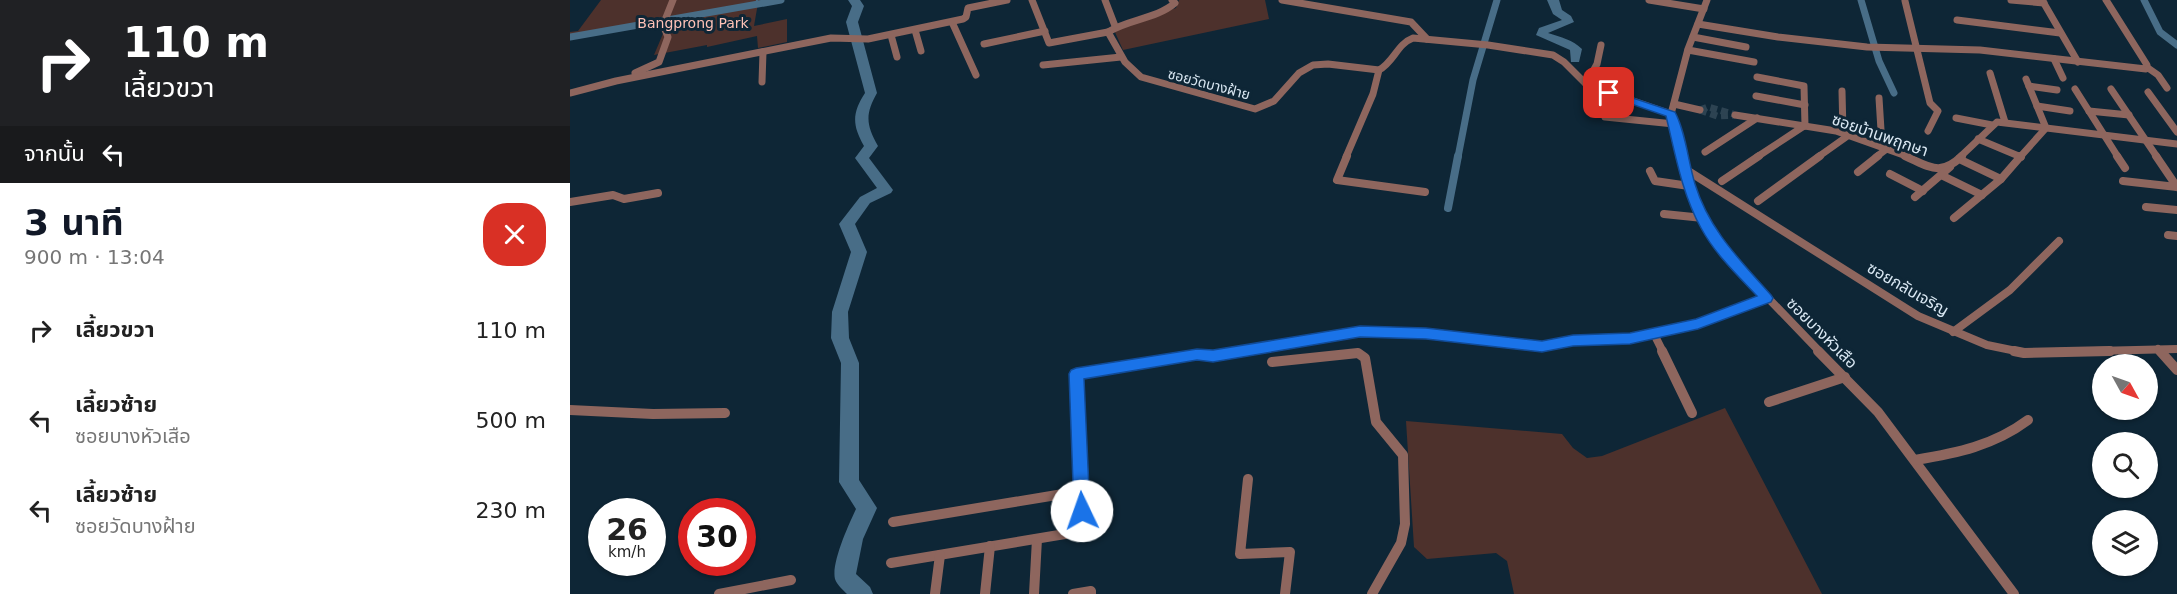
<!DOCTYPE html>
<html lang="th">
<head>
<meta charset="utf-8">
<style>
	:root { --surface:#fff; --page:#f2f2f2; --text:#222; --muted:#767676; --accent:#111827 }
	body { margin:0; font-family:"DejaVu Sans","Noto Sans Thai",sans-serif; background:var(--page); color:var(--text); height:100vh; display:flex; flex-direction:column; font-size:22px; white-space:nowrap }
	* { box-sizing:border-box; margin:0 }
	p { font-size:20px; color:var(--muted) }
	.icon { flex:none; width:33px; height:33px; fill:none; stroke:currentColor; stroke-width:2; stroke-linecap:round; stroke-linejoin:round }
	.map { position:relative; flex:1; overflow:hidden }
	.side { display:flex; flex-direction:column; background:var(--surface); width:570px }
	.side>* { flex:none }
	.guide { background:#202124; color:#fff; overflow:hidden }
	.needle { width:39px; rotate:130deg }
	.buttons { position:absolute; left:1522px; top:354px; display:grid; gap:12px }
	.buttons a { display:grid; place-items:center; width:66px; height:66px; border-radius:50%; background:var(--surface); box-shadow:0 2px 4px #0004; font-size:30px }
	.speed { position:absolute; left:18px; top:498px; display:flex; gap:12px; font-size:30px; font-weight:700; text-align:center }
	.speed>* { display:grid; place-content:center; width:78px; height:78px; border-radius:50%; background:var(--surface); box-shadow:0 2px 4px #0004; line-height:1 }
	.speed small { font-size:15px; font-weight:400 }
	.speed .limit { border:9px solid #d22; background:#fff; color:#111 }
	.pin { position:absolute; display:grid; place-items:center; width:51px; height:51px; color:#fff; margin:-26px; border-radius:12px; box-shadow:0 3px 9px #0006 }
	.me { position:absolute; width:66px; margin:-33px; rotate:357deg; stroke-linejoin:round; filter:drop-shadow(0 0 4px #0008) }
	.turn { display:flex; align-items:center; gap:21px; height:126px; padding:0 24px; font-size:27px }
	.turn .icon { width:78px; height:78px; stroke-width:2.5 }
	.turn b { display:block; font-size:42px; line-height:51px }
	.then { display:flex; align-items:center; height:57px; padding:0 24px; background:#0003; gap:12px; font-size:22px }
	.round { display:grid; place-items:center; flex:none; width:63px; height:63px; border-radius:24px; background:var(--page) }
	.head { display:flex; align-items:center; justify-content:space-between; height:102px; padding:0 24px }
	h1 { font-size:36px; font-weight:700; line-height:45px; color:var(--accent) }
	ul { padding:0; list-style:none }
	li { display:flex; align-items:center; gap:18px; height:90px; padding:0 24px }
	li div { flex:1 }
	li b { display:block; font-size:22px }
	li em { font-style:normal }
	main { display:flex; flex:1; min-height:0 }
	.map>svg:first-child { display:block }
	.green { fill:#4d312c }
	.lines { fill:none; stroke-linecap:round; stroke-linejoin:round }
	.stream { stroke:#486d87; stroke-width:2 }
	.canal-far1 { stroke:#486d87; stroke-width:7 }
	.canal { stroke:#486d87; stroke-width:8 }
	.river { fill:#486d87; fill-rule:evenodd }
	.street-tunnel { stroke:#2d4352; stroke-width:7; stroke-dasharray:7 4; stroke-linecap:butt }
	.street-far2 { stroke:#8e665e; stroke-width:7 }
	.street-far1 { stroke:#8e665e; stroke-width:8 }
	.street { stroke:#8e665e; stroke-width:10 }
	.route { fill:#1a73e8; stroke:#114b97; stroke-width:1.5 }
	.labels { text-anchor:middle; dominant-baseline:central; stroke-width:6; stroke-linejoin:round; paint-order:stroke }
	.far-park-label { font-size:14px; fill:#ffc2b7; stroke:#0e2636 }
	.far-street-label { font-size:14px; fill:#dae8f3; stroke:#0e2636 }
	.street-label { font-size:16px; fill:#dae8f3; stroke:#0e2636 }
</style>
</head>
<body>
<main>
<section class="side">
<div class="guide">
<div class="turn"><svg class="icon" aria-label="right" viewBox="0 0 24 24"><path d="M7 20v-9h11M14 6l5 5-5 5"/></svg><div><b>110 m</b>เลี้ยวขวา</div></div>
<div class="then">จากนั้น<svg class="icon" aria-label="left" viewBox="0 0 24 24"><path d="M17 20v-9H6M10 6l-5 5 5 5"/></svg></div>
</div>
<div class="head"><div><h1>3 นาที</h1><p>900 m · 13:04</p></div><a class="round" style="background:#d93025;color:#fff"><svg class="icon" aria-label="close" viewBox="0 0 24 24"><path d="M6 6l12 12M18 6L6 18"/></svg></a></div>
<ul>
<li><svg class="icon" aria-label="right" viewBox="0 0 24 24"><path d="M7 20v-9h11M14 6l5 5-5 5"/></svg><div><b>เลี้ยวขวา</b></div><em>110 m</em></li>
<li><svg class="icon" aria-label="left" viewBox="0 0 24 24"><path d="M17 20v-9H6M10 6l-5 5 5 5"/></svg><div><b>เลี้ยวซ้าย</b><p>ซอยบางหัวเสือ</p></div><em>500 m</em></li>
<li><svg class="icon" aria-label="left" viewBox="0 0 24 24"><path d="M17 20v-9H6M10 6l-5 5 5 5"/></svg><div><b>เลี้ยวซ้าย</b><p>ซอยวัดบางฝ้าย</p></div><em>230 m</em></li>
</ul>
</section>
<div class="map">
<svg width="1607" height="594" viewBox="0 0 1607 594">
	<rect width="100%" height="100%" fill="#0e2636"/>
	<g class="green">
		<path d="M31 0H207L188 3 184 26 217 19V42L188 48 187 36 137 47V45L84 55 100 17 0 35V32L8 31Z"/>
		<path d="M609 0H695L699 19 553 50 544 30 606 8Z"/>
		<path d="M1155 408 1252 594H944L937 561 926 553 857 559 844 547 836 421 992 434 1003 448 1017 458 1032 456Z"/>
	</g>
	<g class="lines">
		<path class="stream" d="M186 5 187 0"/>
		<g class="canal-far1">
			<path d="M1291 0 1309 61 1324 93"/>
			<path d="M1574 0 1590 32 1607 45"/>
			<path d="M0 37 211 0"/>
			<path d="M888 157 903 80 927 0"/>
		</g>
		<path class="canal" d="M878 208 888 156"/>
		<g class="river">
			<path d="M278 0H290L294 6 288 22 307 93C295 114 296 125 308 146L299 158 323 190 321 193 300 203 285 224 297 252 278 312 279 338 289 363V480L307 508 293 539 286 574 300 587 303 594H277C273 590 267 585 265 579 261 563 279 524 286 509L269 482 271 363 261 338 262 312 281 252 269 224 290 197 307 188 285 158 294 146C282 125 282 113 295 93L276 22 282 6Z"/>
			<path d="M977 0H989L992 10 1001 16 1004 22 978 33C991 37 1003 40 1012 49L1009 62H1001L1000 50 966 35 969 28 992 20 983 14Z"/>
		</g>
		<g class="street-tunnel">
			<path d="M1130 110 1147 116 1165 115"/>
			<path d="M1130 110 1138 107 1163 114"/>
		</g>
		<g class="street-far2">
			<path d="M462 0 479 43 538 32 555 62 571 77 685 109 704 101 729 73 743 65 758 64 809 70C824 62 827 44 843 38L918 45 983 55 994 62 1017 85 1101 114"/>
			<path d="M535 0 545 26"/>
			<path d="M712 0 841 22 857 39"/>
			<path d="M1079 0 1134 9"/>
			<path d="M1441 0 1474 3"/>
			<path d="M1472 0 1508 62"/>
			<path d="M1335 1 1360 103 1368 111 1358 131"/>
			<path d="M1387 20 1490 33"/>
			<path d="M382 22 406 75"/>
			<path d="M1128 24 1208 37 1297 47 1410 50 1576 69 1577 65 1536 0"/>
			<path d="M345 30 351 51"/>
			<path d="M538 32C559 19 586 19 605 3L602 0"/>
			<path d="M321 35 327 57"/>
			<path d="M1123 37 1176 47"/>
			<path d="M414 44 475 31"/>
			<path d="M1118 50 1184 62"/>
			<path d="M1484 59 1493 78"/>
			<path d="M473 65 551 57"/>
			<path d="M1578 68 1588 75 1597 88"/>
			<path d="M65 73 89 62 98 37 93 25 103 0"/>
			<path d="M1420 73 1435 122"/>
			<path d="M1187 77 1234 86 1235 126"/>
			<path d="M192 82 193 52"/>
			<path d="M1016 84 1027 64 1031 45"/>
			<path d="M1459 86 1487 90"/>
			<path d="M1505 89 1548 157"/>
			<path d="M1541 89 1587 157"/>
			<path d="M1272 91 1273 133"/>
			<path d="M1578 92 1607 132"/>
			<path d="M0 93 46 81 261 38 298 39 393 19 396 17 398 8 437 0"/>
			<path d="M1186 96 1235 105"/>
			<path d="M1309 98 1312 146"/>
			<path d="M1104 104 1130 110"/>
			<path d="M1467 106 1500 111"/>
			<path d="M1519 111 1559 115"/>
			<path d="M1165 115 1266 131 1339 157"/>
			<path d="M1035 117 1104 124"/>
			<path d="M1386 118 1422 125"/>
			<path d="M1408 139 1451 157"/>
			<path d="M1135 152 1187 118"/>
			<path d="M776 157 803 94 809 70"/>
			<path d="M1112 157 1101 114 1118 49 1137 0"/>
			<path d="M1187 157 1234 126"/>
			<path d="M1248 157 1279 135"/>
			<path d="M1306 157 1318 148"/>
			<path d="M1390 157 1427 122 1607 144"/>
			<path d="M1450 157 1476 128 1456 79"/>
		</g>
		<g class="street-far1">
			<path d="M777 156 767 180 855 192"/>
			<path d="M1111 156 1119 186 1136 226 1150 248 1250 352"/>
			<path d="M1335 156C1360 167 1370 177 1392 156"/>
			<path d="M1448 156 1451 157"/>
			<path d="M1547 156 1555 168"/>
			<path d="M1586 156 1607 187"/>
			<path d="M1389 159 1431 179"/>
			<path d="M1115 169 1348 316 1417 345 1451 352"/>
			<path d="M1080 171 1085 181 1119 186"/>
			<path d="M1288 172 1308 156"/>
			<path d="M1320 174 1353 191"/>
			<path d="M1371 175 1412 195"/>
			<path d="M1152 181 1189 156"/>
			<path d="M1553 181 1607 187"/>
			<path d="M1345 197 1380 167"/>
			<path d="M1188 201 1250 156"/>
			<path d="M0 202 43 195 54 199 88 193"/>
			<path d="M1576 207 1607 210"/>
			<path d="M1094 214 1133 218"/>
			<path d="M1384 218 1431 179 1451 156"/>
			<path d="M1598 235 1607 236"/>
			<path d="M1383 332 1440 290 1489 241"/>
			<path d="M1084 334 1093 352"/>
			<path d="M1588 349 1591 352"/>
			<path d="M665 352 790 331 856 333 972 347 1003 341 1060 338 1128 324 1197 298"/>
			<path d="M1483 352 1607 349"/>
		</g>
		<g class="street">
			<path d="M1092 351 1122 413"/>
			<path d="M1248 351 1308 412 1444 594"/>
			<path d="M1444 351 1454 353 1540 351"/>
			<path d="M1590 351 1607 370"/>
			<path d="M702 362 788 353 795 358 806 422 833 455 835 524 831 543 802 594"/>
			<path d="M1199 402 1275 377"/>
			<path d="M0 410 83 414 155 413"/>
			<path d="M1345 460C1387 453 1423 446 1458 420"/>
			<path d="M678 479 670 554 720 552 715 594"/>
			<path d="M323 522 511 491"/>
			<path d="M321 563 513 531 506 374 627 355 643 356 674 351"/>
			<path d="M149 594 221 580"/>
			<path d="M365 594 370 555"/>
			<path d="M415 594 420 546"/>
			<path d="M464 594 467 539"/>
			<path d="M503 594 521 591V594"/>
		</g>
	</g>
	<path class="route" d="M1039 90 1105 112C1116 133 1118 161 1125 184 1139 230 1170 260 1201 295L1203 298 1201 302 1128 329 1060 344 1003 346 972 352 856 339 790 337 643 362 627 360 514 379 520 511 518 516 512 519 506 516 504 511 499 374 501 370 506 368 627 349 643 350 790 326 856 328 972 341 1003 335 1060 333 1126 319 1187 296C1167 275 1145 254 1131 228 1112 194 1105 153 1096 116L1035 95 1034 93Z"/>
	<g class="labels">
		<g class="far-park-label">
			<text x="123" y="23">Bangprong Park</text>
		</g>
		<g class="far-street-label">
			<text transform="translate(639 84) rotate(15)">ซอยวัดบางฝ้าย</text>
		</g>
		<g class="street-label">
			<text transform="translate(1310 135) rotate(19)">ซอยบ้านพฤกษา</text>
			<text transform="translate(1338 289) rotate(30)">ซอยกลับเจริญ</text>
			<text transform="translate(1252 333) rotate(45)">ซอยบางหัวเสือ</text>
		</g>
	</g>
</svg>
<div class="buttons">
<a><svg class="needle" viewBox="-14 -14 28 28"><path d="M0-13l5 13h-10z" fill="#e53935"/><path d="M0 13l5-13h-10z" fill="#767676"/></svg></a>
<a><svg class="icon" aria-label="search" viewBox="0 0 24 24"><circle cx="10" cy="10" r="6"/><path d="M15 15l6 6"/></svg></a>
<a><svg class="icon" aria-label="layers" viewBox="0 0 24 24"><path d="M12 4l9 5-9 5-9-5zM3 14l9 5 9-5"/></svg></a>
</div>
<div class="speed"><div>26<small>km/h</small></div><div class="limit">30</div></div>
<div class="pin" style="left:1039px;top:93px;background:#d93025"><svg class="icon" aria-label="arrive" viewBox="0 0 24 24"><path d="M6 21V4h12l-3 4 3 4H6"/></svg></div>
<svg class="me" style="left:512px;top:511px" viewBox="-20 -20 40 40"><circle r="19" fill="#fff"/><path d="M0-13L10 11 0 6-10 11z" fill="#1a73e8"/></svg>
</div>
</main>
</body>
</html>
